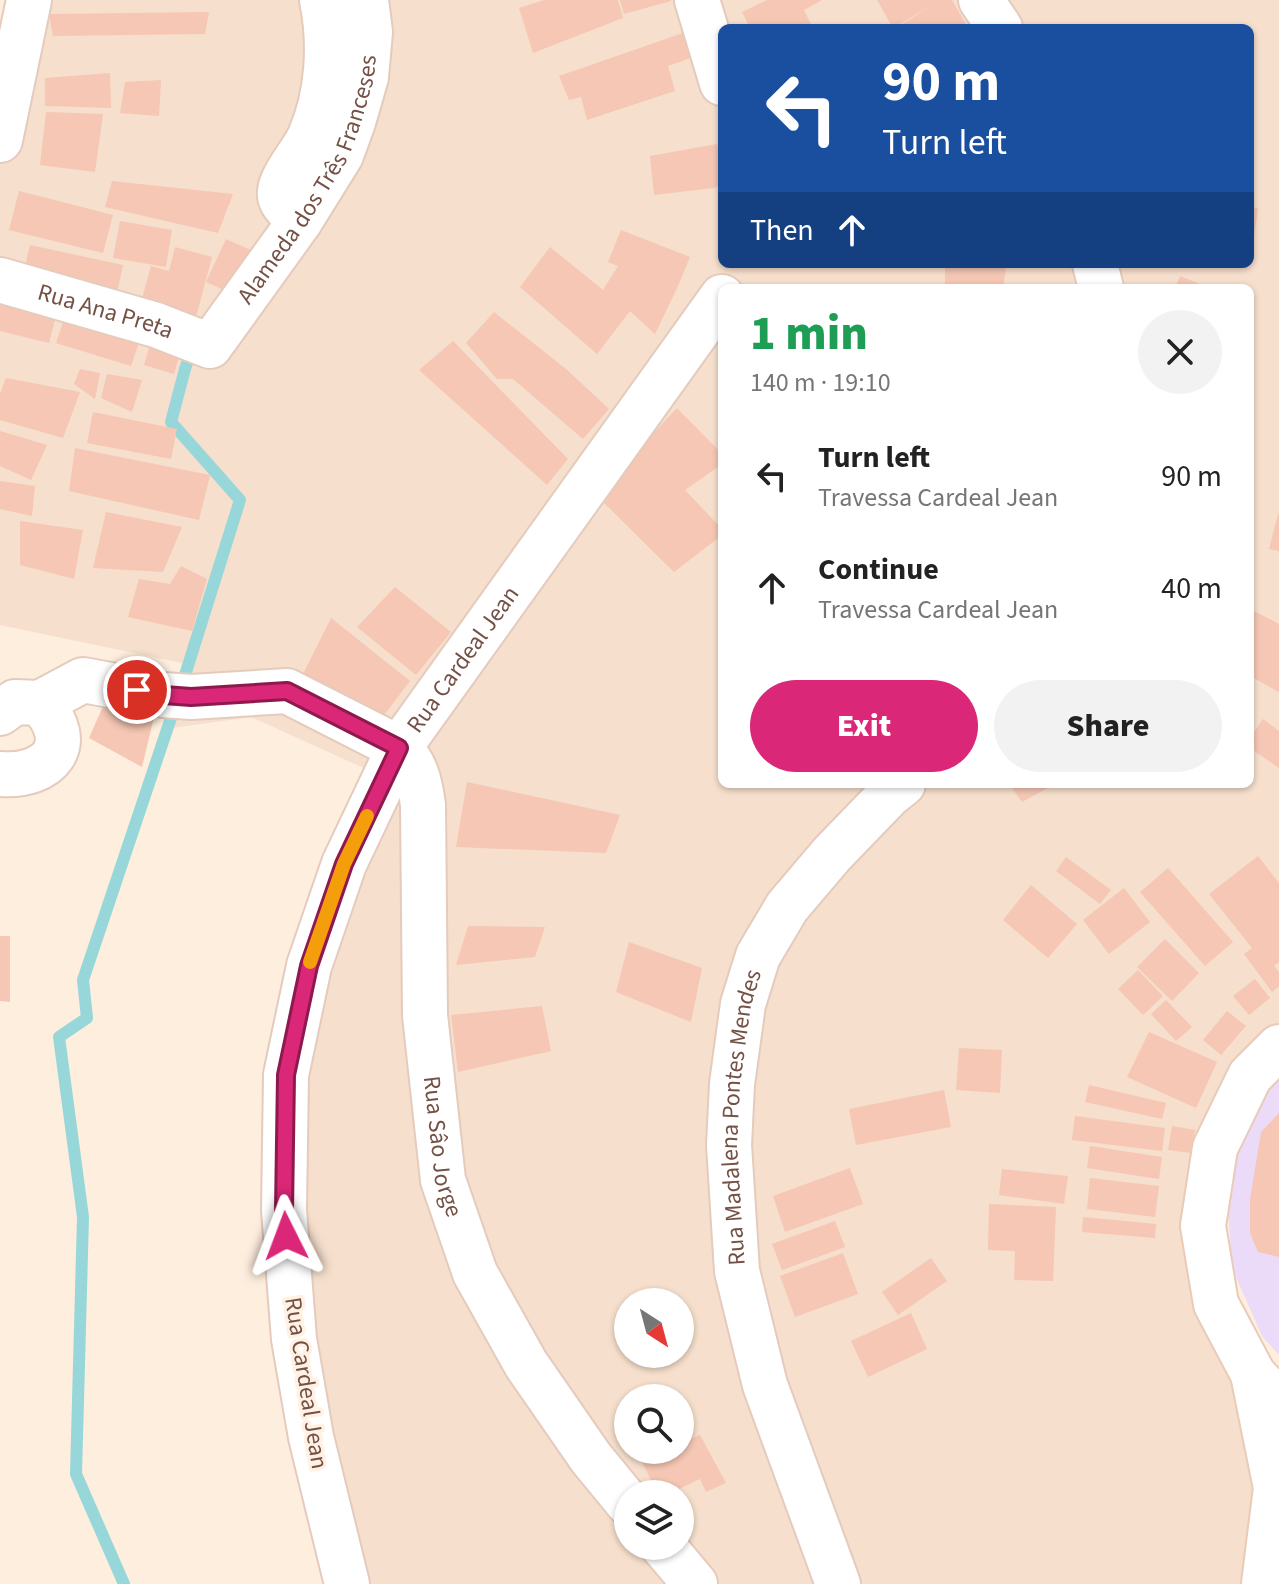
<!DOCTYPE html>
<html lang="en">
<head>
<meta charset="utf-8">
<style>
	:root { --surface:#fff; --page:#f2f2f2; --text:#222; --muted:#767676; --accent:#db2777 }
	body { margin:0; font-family:"Source Sans 3",sans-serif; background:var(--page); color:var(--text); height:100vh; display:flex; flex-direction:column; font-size:30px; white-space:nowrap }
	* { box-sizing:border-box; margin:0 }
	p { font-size:26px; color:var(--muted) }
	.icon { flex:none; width:44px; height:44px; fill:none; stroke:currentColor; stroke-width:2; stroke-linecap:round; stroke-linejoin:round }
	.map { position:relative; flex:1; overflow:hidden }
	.panel { position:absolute; left:718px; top:284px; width:536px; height:504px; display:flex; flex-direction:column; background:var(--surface); border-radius:12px; box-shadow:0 2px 6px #0004 }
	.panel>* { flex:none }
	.guide { position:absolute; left:718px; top:24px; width:536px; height:244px; border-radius:12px; box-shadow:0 2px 6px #0004; background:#1a4fa0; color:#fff; overflow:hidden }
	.needle { width:52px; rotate:144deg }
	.controls { position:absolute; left:614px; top:1288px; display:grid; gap:16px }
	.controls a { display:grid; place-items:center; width:80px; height:80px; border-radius:50%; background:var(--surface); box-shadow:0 2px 6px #0004; font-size:40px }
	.pin { position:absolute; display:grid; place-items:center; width:68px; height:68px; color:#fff; margin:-34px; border:4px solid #fff; border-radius:50%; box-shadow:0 2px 8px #0007 }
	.me { position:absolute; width:88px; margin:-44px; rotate:357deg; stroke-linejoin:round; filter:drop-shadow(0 0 6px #0008) }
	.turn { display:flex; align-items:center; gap:28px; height:168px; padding:0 32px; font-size:36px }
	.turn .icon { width:104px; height:104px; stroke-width:2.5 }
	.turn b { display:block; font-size:56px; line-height:68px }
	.then { display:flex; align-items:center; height:76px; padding:0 32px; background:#0003; gap:16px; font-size:30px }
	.round { display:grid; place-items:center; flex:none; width:84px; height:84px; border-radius:42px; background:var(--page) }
	.headline { display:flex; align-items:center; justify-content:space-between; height:136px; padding:0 32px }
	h1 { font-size:48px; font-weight:800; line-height:60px; color:#1e9e55 }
	.cta { display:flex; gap:16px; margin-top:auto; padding:16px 32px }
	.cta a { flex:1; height:92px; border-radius:48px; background:var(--accent); color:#fff; font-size:32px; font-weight:800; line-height:92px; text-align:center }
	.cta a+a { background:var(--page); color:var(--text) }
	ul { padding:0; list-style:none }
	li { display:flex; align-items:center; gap:24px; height:112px; padding:0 32px }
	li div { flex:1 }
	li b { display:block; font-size:30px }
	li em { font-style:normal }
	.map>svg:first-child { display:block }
	.residential { fill:#f6dfcc; fill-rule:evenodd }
	.education { fill:#ebdbf9 }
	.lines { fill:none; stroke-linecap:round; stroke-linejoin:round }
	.stream { stroke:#97d7da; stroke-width:12 }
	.building { fill:#f5c7b4 }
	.street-casing { stroke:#e4cbbd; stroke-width:48 }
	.secondary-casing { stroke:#e9cbb9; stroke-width:48 }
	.street { stroke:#fff; stroke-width:44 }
	.secondary { stroke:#fff; stroke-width:44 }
	.route-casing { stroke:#8e194d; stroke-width:20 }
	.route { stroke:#db2777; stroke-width:14 }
	.slow { stroke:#f59e0b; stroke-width:14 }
	.labels { text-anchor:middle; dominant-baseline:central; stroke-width:7; stroke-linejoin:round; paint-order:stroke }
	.street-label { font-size:24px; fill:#755145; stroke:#fff2e5 }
</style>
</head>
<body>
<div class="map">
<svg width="1279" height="1584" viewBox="0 0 1279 1584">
	<rect width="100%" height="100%" fill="#feeede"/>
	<path class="residential" d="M22 0H1279V1078L1235 1127 1210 1205 1262 1467 1248 1584H335L285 1136 377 774 251 717 164 729 182 663 0 625V132ZM722 28H1250V264H722ZM722 288H1250V784H722ZM628 1302H680V1354H628ZM628 1398H680V1450H628ZM628 1494H680V1546H628Z"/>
	<path class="education" d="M1279 1073V1355L1262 1336 1232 1268 1227 1192 1247 1119Z"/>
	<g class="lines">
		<path class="stream" d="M124 1584 76 1474 83 1217 59 1037 87 1018 83 980 181 688 240 500 171 422 185 369 193 346"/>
	</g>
	<g class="building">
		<path d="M544 0H618L623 18 533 53 519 8Z"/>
		<path d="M620 0H671V1L624 14Z"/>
		<path d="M767 0H822L804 10 813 28H750L742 12Z"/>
		<path d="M877 0H952L968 28H896L934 4 893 28Z"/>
		<path d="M209 12 205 34 53 36 49 14Z"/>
		<path d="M683 33 691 58 668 66 675 91 587 120 581 97 569 100 559 76Z"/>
		<path d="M110 73 111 108 45 106V78Z"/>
		<path d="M161 80 159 116 120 113 125 82Z"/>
		<path d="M46 112 103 114 95 172 40 165Z"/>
		<path d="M717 144 722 160V185L714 188 654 195 650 156Z"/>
		<path d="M112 181 233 194 218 233 105 207Z"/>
		<path d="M19 191 113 215 103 253 9 230Z"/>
		<path d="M1250 207 1258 208 1253 244H1250Z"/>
		<path d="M120 221 172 230 166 267 113 258Z"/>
		<path d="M621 230 690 257 678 286 655 334 630 311 597 354 520 287 550 247 603 290 618 266 608 262Z"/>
		<path d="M226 239 255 252 235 295 206 282Z"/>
		<path d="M30 245 123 265 115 303 21 284Z"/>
		<path d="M175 247 212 257 192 332 137 317 151 266 169 271Z"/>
		<path d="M945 264 1006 268 1003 288H945Z"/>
		<path d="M1180 276 1200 284 1198 288H1175Z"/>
		<path d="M0 285 60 300 49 343 0 331Z"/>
		<path d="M70 301 145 325 131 366 56 343Z"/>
		<path d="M494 312 566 369 609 409 583 439 513 379H497L466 343Z"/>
		<path d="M153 335 183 344 174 374 144 365Z"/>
		<path d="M453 341 568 459 547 485 419 370Z"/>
		<path d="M80 369 100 373 95 399 74 384Z"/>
		<path d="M107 374 142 380 132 412 101 398Z"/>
		<path d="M6 378 80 392 63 438 0 420V394Z"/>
		<path d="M677 408 722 454V464L685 490 722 529V535L674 572 596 495Z"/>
		<path d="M93 412 177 429 171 459 87 443Z"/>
		<path d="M0 431 47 445 31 480 0 466Z"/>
		<path d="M75 448 210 475 199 520 69 491Z"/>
		<path d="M0 481 35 486 32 516 0 509Z"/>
		<path d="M106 512 182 527 163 572 93 568Z"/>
		<path d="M1278 514H1279V551L1269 549Z"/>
		<path d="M20 521 83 530 74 579 20 565Z"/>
		<path d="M181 566 207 579 192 631 128 617 139 579 170 584Z"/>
		<path d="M395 587 451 632 416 675 357 627Z"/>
		<path d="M1254 611 1279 624V692L1250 676V618Z"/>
		<path d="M331 618 410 681 381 719 298 684Z"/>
		<path d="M107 697 155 713 142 767 89 738Z"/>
		<path d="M1263 719 1279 731V768L1250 748V738Z"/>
		<path d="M467 782 620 815 606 853 456 847Z"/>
		<path d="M1009 784H1055L1022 802Z"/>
		<path d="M1258 856 1279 883V962L1274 966 1279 972V986L1272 992 1244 954 1252 948 1209 894Z"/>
		<path d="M1066 857 1111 890 1100 904 1056 871Z"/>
		<path d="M1168 868 1233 942 1205 966 1140 892Z"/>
		<path d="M1031 885 1077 924 1048 958 1003 920Z"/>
		<path d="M1124 888 1150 922 1109 954 1083 920Z"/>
		<path d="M468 926 545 927 535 957 456 965Z"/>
		<path d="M0 936H10V1002L0 1001Z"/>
		<path d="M1165 939 1199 973 1172 1001 1137 967Z"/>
		<path d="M629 942 702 968 691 1022 616 992Z"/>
		<path d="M1138 970 1163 996 1143 1015 1118 989Z"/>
		<path d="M1255 979 1270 998 1249 1015 1233 996Z"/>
		<path d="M1166 1000 1192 1027 1176 1041 1151 1014Z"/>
		<path d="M542 1006 551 1051 458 1072 451 1015Z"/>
		<path d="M1227 1011 1246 1026 1221 1055 1203 1040Z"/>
		<path d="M1149 1032 1217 1062 1196 1108 1127 1077Z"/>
		<path d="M959 1048 1002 1050 1000 1093 956 1090Z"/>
		<path d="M1089 1085 1166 1103 1162 1119 1085 1102Z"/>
		<path d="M944 1090 951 1127 856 1145 849 1109Z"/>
		<path d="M1279 1113V1257L1258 1252 1250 1233V1199L1261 1132Z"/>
		<path d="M1075 1116 1165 1128 1162 1151 1072 1140Z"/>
		<path d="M1172 1126 1195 1130 1191 1153 1168 1150Z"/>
		<path d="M1090 1146 1162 1157 1159 1179 1087 1168Z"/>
		<path d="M850 1168 863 1204 785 1232 773 1196Z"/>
		<path d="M1002 1169 1068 1176 1064 1204 999 1195Z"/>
		<path d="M1090 1178 1159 1186 1155 1217 1087 1209Z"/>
		<path d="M989 1204 1056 1207 1053 1281 1014 1280 1015 1251 988 1250Z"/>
		<path d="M1083 1217 1156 1224 1155 1238 1082 1232Z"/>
		<path d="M835 1221 845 1247 782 1270 772 1244Z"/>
		<path d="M843 1253 858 1294 795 1317 780 1276Z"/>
		<path d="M931 1258 947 1281 898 1315 882 1292Z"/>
		<path d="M911 1313 927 1349 868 1377 851 1341Z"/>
		<path d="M700 1435 726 1483 706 1492 700 1479 668 1494H658L640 1458 660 1450H680V1443Z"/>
	</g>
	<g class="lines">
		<defs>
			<g id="street">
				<path d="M697 0 722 83"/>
				<path d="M981 0 1000 28"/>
				<path d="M0 140 29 0"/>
				<path d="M300 221C292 212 278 204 280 191 282 175 303 152 310 136 328 95 331 44 322 0"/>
				<path d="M1095 264 1101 288"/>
				<path id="s1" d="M0 280 156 325 210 346 300 221 341 155 353 122 366 77 370 32 366 0"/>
				<path id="s2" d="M40 703 83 680 164 695 191 697 287 691 399 748C416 764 420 782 423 805L425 1015 443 1180 475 1273 526 1364 591 1458 628 1503"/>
				<path d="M0 713 15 702 40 703C79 744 49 778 0 774"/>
				<path d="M663 1546 695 1584"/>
				<path id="s3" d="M347 1584 311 1437 294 1339 284 1210 286 1075 309 966 344 864 399 748 722 297"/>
				<path id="s4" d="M838 1584 765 1385 737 1271 729 1145 732 1084 743 1004 758 956 787 907 832 854 889 795 903 784"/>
			</g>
			<g id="secondary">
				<path d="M1279 1047 1250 1076 1215 1148 1203 1226 1216 1304 1253 1374 1279 1402"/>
				<path d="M1253 1374 1276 1488 1264 1584"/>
			</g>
		</defs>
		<use href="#street" class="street-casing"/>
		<use href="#secondary" class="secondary-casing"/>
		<use href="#street" class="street"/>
		<use href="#secondary" class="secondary"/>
	</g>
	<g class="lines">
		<defs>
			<path id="route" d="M137 690 164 695 191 697 287 691 399 748 344 864 309 966 286 1075 284 1210 286 1236"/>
		</defs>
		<use href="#route" class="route-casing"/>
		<use href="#route" class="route"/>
		<path class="slow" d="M310 962 344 864 367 816"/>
	</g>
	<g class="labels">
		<g class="street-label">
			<text stroke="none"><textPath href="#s1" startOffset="416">Alameda dos Três Franceses</textPath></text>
			<text stroke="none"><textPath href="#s1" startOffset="110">Rua Ana Preta</textPath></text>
			<text stroke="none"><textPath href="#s3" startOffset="972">Rua Cardeal Jean</textPath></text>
			<text stroke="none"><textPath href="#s4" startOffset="484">Rua Madalena Pontes Mendes</textPath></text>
			<text stroke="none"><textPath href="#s2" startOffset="786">Rua Sâo Jorge</textPath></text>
			<text transform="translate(306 1383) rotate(81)">Rua Cardeal Jean</text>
		</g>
	</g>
</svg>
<div class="controls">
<a><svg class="needle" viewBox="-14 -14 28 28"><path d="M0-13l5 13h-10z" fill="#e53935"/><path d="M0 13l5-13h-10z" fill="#767676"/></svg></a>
<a><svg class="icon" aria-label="search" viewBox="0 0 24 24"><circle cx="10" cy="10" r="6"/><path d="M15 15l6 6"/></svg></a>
<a><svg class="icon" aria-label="layers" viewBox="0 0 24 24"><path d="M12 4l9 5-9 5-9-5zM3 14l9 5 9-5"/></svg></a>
</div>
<div class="pin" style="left:137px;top:690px;background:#d93025"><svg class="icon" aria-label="arrive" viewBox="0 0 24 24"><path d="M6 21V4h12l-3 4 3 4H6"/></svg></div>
<svg class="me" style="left:286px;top:1236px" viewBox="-20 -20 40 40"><path d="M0-17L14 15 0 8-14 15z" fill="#db2777" stroke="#fff" stroke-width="4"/></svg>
<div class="guide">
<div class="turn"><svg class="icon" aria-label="left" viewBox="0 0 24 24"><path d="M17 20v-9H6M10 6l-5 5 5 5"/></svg><div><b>90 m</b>Turn left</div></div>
<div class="then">Then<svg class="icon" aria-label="ahead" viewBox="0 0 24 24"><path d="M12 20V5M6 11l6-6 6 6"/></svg></div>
</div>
<section class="panel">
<div class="headline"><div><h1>1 min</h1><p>140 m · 19:10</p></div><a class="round"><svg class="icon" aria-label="close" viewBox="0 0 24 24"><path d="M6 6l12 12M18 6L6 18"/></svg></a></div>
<ul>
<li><svg class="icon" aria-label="left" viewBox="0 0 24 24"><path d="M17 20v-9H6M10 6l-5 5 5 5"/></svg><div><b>Turn left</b><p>Travessa Cardeal Jean</p></div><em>90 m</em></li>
<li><svg class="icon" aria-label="ahead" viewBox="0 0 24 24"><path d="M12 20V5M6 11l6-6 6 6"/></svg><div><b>Continue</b><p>Travessa Cardeal Jean</p></div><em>40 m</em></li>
</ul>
<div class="cta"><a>Exit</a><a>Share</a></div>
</section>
</div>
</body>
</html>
